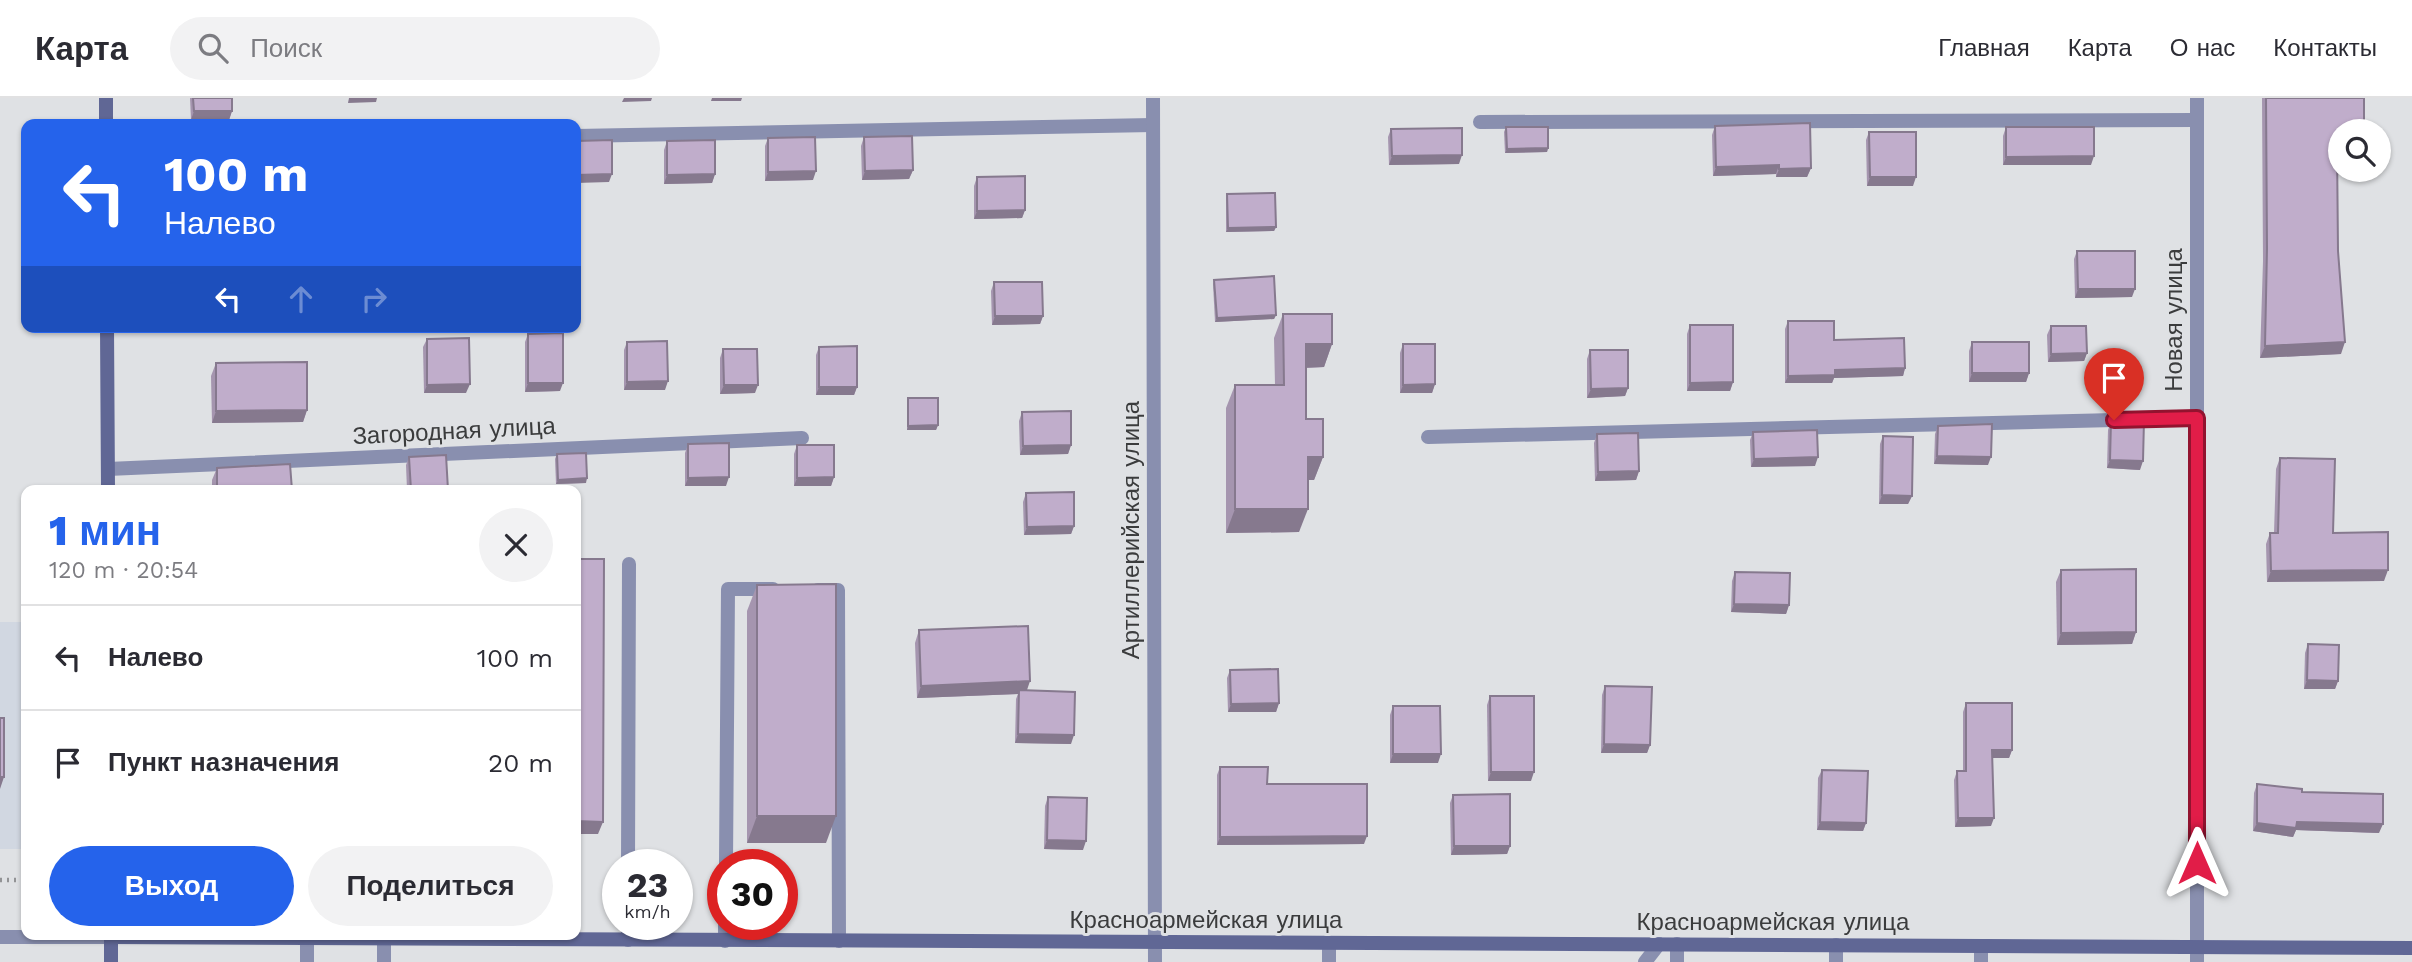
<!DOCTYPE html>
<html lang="ru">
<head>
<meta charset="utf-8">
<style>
	:root { --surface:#fff; --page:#f2f2f3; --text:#2b2b33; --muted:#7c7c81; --line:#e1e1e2; --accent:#2563eb }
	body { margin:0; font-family:"Work Sans",sans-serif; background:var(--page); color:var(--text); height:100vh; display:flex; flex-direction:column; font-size:26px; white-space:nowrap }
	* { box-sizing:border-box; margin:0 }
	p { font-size:23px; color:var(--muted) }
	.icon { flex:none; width:38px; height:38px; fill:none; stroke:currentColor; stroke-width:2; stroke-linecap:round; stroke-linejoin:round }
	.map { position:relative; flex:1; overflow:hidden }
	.panel { position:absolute; left:21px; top:387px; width:560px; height:455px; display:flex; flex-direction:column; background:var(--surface); border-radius:14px; box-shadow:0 2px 5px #0004 }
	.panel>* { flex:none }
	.banner { position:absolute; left:21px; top:21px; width:560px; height:214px; border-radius:14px; box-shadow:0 2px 5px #0004; background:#2563eb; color:#fff; overflow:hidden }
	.controls { position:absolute; left:2328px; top:21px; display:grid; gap:14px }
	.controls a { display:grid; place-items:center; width:63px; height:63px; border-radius:50%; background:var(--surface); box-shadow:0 2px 5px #0004; font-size:35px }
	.speed { position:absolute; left:602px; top:751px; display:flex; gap:14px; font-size:35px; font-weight:700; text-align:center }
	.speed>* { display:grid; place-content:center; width:91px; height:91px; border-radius:50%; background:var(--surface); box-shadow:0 2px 5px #0004; line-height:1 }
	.speed small { font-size:18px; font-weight:400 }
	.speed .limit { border:10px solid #d22; background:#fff; color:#111 }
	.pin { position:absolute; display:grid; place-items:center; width:60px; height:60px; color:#fff; margin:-72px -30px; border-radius:50% 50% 50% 0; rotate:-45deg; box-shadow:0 0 7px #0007 }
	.pin .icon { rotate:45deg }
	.me { position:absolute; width:77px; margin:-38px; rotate:0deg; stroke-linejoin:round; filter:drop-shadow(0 0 5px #0008) }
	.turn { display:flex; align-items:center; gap:24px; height:147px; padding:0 28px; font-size:32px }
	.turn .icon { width:91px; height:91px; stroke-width:2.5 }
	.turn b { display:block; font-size:49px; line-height:60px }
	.lanes { display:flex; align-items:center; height:66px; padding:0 28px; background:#0003; justify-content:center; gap:35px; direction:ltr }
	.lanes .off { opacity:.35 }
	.round { display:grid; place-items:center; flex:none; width:74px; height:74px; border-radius:37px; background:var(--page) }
	.summary { display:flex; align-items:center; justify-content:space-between; height:119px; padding:0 28px }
	h1 { font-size:42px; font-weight:800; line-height:52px; color:var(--accent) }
	.action { display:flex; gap:14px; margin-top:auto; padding:14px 28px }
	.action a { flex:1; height:80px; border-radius:42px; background:var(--accent); color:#fff; font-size:28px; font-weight:800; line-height:80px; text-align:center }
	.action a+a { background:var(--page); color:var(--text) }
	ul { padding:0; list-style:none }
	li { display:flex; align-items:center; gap:21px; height:105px; padding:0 28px; border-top:2px solid var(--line) }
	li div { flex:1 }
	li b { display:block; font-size:26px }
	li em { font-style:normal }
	header { display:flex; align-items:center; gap:42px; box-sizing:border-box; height:98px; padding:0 35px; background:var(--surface); border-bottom:2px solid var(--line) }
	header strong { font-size:33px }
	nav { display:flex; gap:38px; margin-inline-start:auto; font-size:24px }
	.search { width:490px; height:63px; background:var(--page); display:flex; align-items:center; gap:18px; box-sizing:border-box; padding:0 24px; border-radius:38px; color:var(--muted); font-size:26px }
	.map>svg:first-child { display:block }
	.built { fill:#d1d7e1 }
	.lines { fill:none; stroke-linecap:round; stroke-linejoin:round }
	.path { stroke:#929395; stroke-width:4.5; stroke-dasharray:2 5; stroke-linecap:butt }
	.service { stroke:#898faf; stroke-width:14 }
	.minor { stroke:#898faf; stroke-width:14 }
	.tertiary { stroke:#898faf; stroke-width:14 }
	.secondary { stroke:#606795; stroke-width:14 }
	.wall { fill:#a595af }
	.shaded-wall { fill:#86798e }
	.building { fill:#c0adcb; stroke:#86798e; stroke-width:2 }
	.route-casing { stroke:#92132f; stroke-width:18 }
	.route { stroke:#e11d48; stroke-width:12 }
	.labels { text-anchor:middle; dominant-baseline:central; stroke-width:6; stroke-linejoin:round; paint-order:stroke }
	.street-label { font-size:24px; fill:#3b3c3d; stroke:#dfe1e4 }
</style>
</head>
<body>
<header>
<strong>Карта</strong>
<div class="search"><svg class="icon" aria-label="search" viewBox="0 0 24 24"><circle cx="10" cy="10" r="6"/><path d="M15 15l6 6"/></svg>Поиск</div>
<nav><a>Главная</a><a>Карта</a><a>О нас</a><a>Контакты</a></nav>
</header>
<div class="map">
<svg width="2412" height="864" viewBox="0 0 2412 864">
	<rect width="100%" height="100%" fill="#dfe1e4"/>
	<rect class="built" x="0" y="524" width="26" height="227"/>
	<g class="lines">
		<path class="path" d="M0 782H26"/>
		<g class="service">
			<path d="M1480 24 2197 22"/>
			<path d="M576 38 1153 27"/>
			<path d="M1428 339 2197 320"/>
			<path d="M108 371 802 340"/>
			<path d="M818 492H838L839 843"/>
			<path d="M628 766 629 466"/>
			<path d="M726 766 728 491H773"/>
			<path d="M307 840V864"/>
			<path d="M384 840V864"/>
			<path d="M628 842V826"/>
			<path d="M725 843V826"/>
			<path d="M1329 864V845"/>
			<path d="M1645 864 1659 846"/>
			<path d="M1677 864V846"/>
			<path d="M1836 864V847"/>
			<path d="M1981 864V848"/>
		</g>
		<g class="minor">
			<path d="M1153 0 1155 864"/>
			<path d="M2197 864V0"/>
		</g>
		<path class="tertiary" d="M0 839H111"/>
		<g class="secondary">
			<path d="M106 0V26"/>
			<path d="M107 229 108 392"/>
			<path d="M111 836V864"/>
			<path d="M111 839 2412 850"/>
		</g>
	</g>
	<g class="wall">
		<path d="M190 0H232V13L229 22H191Z"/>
		<path d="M2262 0H2364L2337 60 2338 153 2341 256 2260 260 2263 163Z"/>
		<path d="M1715 28 1811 70 1807 79H1776V76L1713 78 1712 37Z"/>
		<path d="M1506 29 1548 50 1547 54 1505 55 1504 34Z"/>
		<path d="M2006 29 2091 67H2003V38Z"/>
		<path d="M1391 31 1459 66 1389 67 1388 39Z"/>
		<path d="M1869 34 1913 88H1867L1866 42Z"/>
		<path d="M864 39 913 72 909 81 862 82 861 48Z"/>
		<path d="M768 40 813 82 765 83V48Z"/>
		<path d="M667 43 715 76 712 85 664 86V52Z"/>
		<path d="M977 79 1025 112 1022 120 974 121V88Z"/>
		<path d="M1227 96 1276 129 1274 133 1226 134V100Z"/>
		<path d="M2077 153 2132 199 2075 200 2074 161Z"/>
		<path d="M1214 182 1276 217 1274 221 1215 224 1213 186Z"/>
		<path d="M994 184 1043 218 1040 226 992 227 991 193Z"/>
		<path d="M1283 216 1332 246 1324 269 1306 270V321L1323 359 1314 382H1308L1299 434 1226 435V310L1235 287H1275L1274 240Z"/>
		<path d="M1788 223 1905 270 1903 278 1834 280 1832 285H1785V231Z"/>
		<path d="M1690 227 1733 284 1730 293H1687V236Z"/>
		<path d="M2051 228 2087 255 2084 263 2048 264 2047 237Z"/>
		<path d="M528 236 560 293 525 294V244Z"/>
		<path d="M427 241 466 295H424L423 249Z"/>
		<path d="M627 244 665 292H624V252Z"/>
		<path d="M1972 244 2029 275 2026 284H1969V253Z"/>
		<path d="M1403 246 1435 286 1432 295H1400V255Z"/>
		<path d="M819 249 857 289 854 297H816V257Z"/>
		<path d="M723 251 755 295 720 296V260Z"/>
		<path d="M1590 252 1628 290 1625 298 1587 300V261Z"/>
		<path d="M216 265 307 312 303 324 212 325 211 278Z"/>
		<path d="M908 300 938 327 936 332H907V305Z"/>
		<path d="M1022 314 1071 347 1068 356 1020 357 1019 323Z"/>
		<path d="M2111 323 2140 372 2107 370 2108 332Z"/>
		<path d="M1938 328 1988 367 1934 366 1935 336Z"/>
		<path d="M1753 334 1815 368 1751 369 1750 342Z"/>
		<path d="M1597 336 1639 373 1636 382 1595 383 1594 345Z"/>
		<path d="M1883 338 1912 398 1908 406H1879L1880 346Z"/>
		<path d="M688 346 726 388H685V355Z"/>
		<path d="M797 347 834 379 831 388H794V356Z"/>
		<path d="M557 356 586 385 556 386 555 361Z"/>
		<path d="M409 359 448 392H407L406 367Z"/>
		<path d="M2280 360 2333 435 2384 483 2267 484 2266 446 2270 435H2274L2276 371Z"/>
		<path d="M217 370 292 392H212V382Z"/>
		<path d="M1026 395 1074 428 1071 436 1024 437 1023 404Z"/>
		<path d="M2061 472 2136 534 2132 546 2057 547 2056 484Z"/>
		<path d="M1735 474 1789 507 1786 516 1731 514 1732 483Z"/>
		<path d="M757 487 826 745H747V513Z"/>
		<path d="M919 532 1027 593 1071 646 1015 645 1016 601 1018 596 917 600 915 545Z"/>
		<path d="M2308 546 2338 583 2335 591H2304L2305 555Z"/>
		<path d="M1230 572 1279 605 1276 614H1228L1227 580Z"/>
		<path d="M1605 588 1650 647 1647 655H1601L1602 597Z"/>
		<path d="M1490 598 1531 683H1488L1487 607Z"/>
		<path d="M1966 605 2012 652 2009 660H1993L1991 728 1955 729 1954 682 1957 673H1963V614Z"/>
		<path d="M1393 608 1438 665H1390V617Z"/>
		<path d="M1220 669 1267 686 1364 746 1217 747V677Z"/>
		<path d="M1822 672 1866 725 1863 733 1817 732 1818 680Z"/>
		<path d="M2257 686 2302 694 2379 735 2296 732 2293 739 2253 733 2254 695Z"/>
		<path d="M1453 697 1510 748 1507 756 1451 757 1450 705Z"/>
		<path d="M1048 699 1083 752 1044 751 1045 708Z"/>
	</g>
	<g class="shaded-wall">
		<path d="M349 0H377L376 4 348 5Z"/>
		<path d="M624 0H652L651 3 622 4Z"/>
		<path d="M712 0H742L741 3H711Z"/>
		<path d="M194 13H232L229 22H191Z"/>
		<path d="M2337 48H2340V60H2333Z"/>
		<path d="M1548 50 1547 54 1505 55 1507 51Z"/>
		<path d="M1462 57 1459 66 1389 67 1392 58Z"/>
		<path d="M2094 58 2091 67H2003L2006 59Z"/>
		<path d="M1779 67 1776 76 1713 78 1716 69Z"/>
		<path d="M1811 70 1807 79H1776L1779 71Z"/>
		<path d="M913 72 909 81 862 82 865 73Z"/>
		<path d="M816 73 813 82 765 83 768 74Z"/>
		<path d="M612 76 609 84 576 85V77Z"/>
		<path d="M715 76 712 85 664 86 667 77Z"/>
		<path d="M1870 79H1916L1913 88H1867Z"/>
		<path d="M1025 112 1022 120 974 121 977 113Z"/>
		<path d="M1276 129 1274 133 1226 134 1228 130Z"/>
		<path d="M2078 191H2135L2132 199 2075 200Z"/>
		<path d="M1276 217 1274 221 1215 224 1217 220Z"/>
		<path d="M995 218H1043L1040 226 992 227Z"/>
		<path d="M2345 244 2341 256 2260 260 2265 248Z"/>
		<path d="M1306 246H1332L1324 269 1298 270Z"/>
		<path d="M2087 255 2084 263 2048 264 2051 256Z"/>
		<path d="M1905 270 1903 278 1834 280 1832 285H1785L1788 278 1835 272Z"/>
		<path d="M1972 275H2029L2026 284H1969Z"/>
		<path d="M668 283 665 292H624L627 284Z"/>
		<path d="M1733 284 1730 293H1687L1690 285Z"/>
		<path d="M528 285H563L560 293 525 294Z"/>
		<path d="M470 286 466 295H424L427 287Z"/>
		<path d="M1435 286 1432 295H1400L1403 287Z"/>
		<path d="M724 287H758L755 295 720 296Z"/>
		<path d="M819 289H857L854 297H816Z"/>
		<path d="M1628 290 1625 298 1587 300 1591 291Z"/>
		<path d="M307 312 303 324 212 325 216 313Z"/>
		<path d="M938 327 936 332H907L908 328Z"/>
		<path d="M1071 347 1068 356 1020 357 1023 348Z"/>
		<path d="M1937 358 1991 359 1988 367 1934 366Z"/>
		<path d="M1308 359H1323L1314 382H1299Z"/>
		<path d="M1818 359 1815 368 1751 369 1754 361Z"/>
		<path d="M2110 362 2143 363 2140 372 2107 370Z"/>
		<path d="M1639 373 1636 382 1595 383 1598 374Z"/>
		<path d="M729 379 726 388H685L688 380Z"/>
		<path d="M834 379 831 388H794L797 380Z"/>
		<path d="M587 380 586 385 556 386 558 382Z"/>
		<path d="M1882 397 1912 398 1908 406H1879Z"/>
		<path d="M1235 411H1308L1299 434 1226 435Z"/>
		<path d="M1074 428 1071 436 1024 437 1027 429Z"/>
		<path d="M2388 472 2384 483 2267 484 2271 473Z"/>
		<path d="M1734 506 1789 507 1786 516 1731 514Z"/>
		<path d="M2136 534 2132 546 2057 547 2061 535Z"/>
		<path d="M2307 582 2338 583 2335 591H2304Z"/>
		<path d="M1030 583 1026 595 1019 592 1018 596 917 600 921 588Z"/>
		<path d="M1279 605 1276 614H1228L1231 606Z"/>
		<path d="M1018 636 1074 637 1071 646 1015 645Z"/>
		<path d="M1604 646 1650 647 1647 655H1601Z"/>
		<path d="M1992 652H2012L2009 660H1989Z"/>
		<path d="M1393 656H1441L1438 665H1390Z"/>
		<path d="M1491 674H1534L1531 683H1488Z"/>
		<path d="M0 679H4L0 691Z"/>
		<path d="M757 718H836L826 745H747Z"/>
		<path d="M1958 720H1994L1991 728 1955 729Z"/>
		<path d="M576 723 603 724 598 736H576Z"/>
		<path d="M1820 724 1866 725 1863 733 1817 732Z"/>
		<path d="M2297 724 2383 726 2379 735 2296 732 2293 739 2253 733 2257 725Z"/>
		<path d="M1367 738 1364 746 1217 747 1220 739Z"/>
		<path d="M1047 742 1086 743 1083 752 1044 751Z"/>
		<path d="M1454 748H1510L1507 756 1451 757Z"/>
	</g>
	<g class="building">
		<path d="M193 0H232V13H194Z"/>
		<path d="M2266 0H2364V33H2340V48H2337L2338 153 2345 244 2265 248 2267 151Z"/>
		<path d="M1810 25 1811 70 1779 71V67L1716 69 1715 28Z"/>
		<path d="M1506 29H1548V50L1507 51Z"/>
		<path d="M2006 29H2094V58L2006 59Z"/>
		<path d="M1462 30V57L1392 58 1391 31Z"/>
		<path d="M1869 34H1916V79H1870Z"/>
		<path d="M912 38 913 72 865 73 864 39Z"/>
		<path d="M815 39 816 73 768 74V40Z"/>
		<path d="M612 42V76L576 77V43Z"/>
		<path d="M715 42V76L667 77V43Z"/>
		<path d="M1025 78V112L977 113V79Z"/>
		<path d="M1275 95 1276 129 1228 130 1227 96Z"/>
		<path d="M2077 153H2135V191H2078Z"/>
		<path d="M1274 178 1276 217 1217 220 1214 182Z"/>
		<path d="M994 184H1042L1043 218H995Z"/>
		<path d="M1283 216H1332V246H1306V321H1323V359H1308V411H1235V287H1284Z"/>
		<path d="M1788 223H1834V242L1904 240 1905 270 1835 272V277L1788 278Z"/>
		<path d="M1690 227H1733V284L1690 285Z"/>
		<path d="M2051 228H2086L2087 255 2051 256Z"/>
		<path d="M563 235V285H528V236Z"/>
		<path d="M469 240 470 286 427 287V241Z"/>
		<path d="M667 243 668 283 627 284V244Z"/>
		<rect x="1972" y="244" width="57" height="31"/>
		<path d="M1403 246H1435V286L1403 287Z"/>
		<path d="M857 248V289H819V249Z"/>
		<path d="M723 251H757L758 287H724Z"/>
		<path d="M1590 252H1628V290L1591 291Z"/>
		<path d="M307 264V312L216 313V265Z"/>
		<path d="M908 300H938V327L908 328Z"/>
		<path d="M1071 313V347L1023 348 1022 314Z"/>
		<path d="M2144 322 2143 363 2110 362 2111 323Z"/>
		<path d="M1992 326 1991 359 1937 358 1938 328Z"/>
		<path d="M1817 332 1818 359 1754 361 1753 334Z"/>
		<path d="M1638 335 1639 373 1598 374 1597 336Z"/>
		<path d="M1883 338 1913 339 1912 398 1882 397Z"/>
		<path d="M729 345V379L688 380V346Z"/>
		<path d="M797 347H834V379L797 380Z"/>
		<path d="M586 355 587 380 558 382 557 356Z"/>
		<path d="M446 357 448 392H411L409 359Z"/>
		<path d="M2280 360 2335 361 2333 435 2388 434V472L2271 473 2270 435H2278Z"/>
		<path d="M290 366 292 392H217V370Z"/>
		<path d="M1074 394V428L1027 429 1026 395Z"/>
		<path d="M576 461H604L603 724 576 723Z"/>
		<path d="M2136 471V534L2061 535V472Z"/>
		<path d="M1735 474 1790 475 1789 507 1734 506Z"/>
		<path d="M836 486V718H757V487Z"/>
		<path d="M1028 528 1030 583 921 588 919 532Z"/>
		<path d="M2308 546 2339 547 2338 583 2307 582Z"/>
		<path d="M1278 571 1279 605 1231 606 1230 572Z"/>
		<path d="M1605 588 1652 589 1650 647 1604 646Z"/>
		<path d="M1019 592 1075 594 1074 637 1018 636Z"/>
		<path d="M1490 598H1534V674H1491Z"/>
		<path d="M1966 605H2012V652H1992L1994 720H1958L1957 673H1966Z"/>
		<path d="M1393 608H1440L1441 656H1393Z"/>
		<rect x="0" y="620" width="4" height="59"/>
		<path d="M1220 669H1268L1267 686H1367V738L1220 739Z"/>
		<path d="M1822 672 1868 673 1866 725 1820 724Z"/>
		<path d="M2257 686 2302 691V694L2383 696V726L2297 724 2296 730 2257 725Z"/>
		<path d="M1510 696V748H1454L1453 697Z"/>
		<path d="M1048 699 1087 700 1086 743 1047 742Z"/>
	</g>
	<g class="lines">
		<defs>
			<path id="route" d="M2114 322 2197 320V765"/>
		</defs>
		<use href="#route" class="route-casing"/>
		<use href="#route" class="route"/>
	</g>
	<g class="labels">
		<g class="street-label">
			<text transform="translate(2174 222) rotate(-90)">Новая улица</text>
			<text transform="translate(454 333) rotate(-3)">Загородная улица</text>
			<text transform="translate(1131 432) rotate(-90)">Артиллерийская улица</text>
			<text x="1206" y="822">Красноармейская улица</text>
			<text x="1773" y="824">Красноармейская улица</text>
		</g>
	</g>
</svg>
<div class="controls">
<a><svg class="icon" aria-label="search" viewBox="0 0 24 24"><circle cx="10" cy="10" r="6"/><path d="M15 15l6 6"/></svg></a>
</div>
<div class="speed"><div>23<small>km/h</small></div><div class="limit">30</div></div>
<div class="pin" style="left:2114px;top:322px;background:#d93025"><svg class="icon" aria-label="arrive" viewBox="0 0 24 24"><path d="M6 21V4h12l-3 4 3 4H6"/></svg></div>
<svg class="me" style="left:2197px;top:765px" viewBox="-20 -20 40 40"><path d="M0-17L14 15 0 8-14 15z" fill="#e11d48" stroke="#fff" stroke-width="4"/></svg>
<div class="banner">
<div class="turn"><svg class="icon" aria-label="left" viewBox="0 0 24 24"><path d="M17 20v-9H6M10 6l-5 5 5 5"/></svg><div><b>100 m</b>Налево</div></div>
<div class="lanes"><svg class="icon" aria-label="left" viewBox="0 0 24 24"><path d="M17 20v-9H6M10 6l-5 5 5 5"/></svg><svg class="icon off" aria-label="ahead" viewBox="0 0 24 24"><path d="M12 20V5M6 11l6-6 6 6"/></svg><svg class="icon off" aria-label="right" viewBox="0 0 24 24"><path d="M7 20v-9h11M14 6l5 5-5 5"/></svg></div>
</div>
<section class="panel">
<div class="summary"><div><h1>1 мин</h1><p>120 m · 20:54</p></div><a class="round"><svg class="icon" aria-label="close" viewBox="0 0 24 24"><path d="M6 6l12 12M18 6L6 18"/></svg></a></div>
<ul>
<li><svg class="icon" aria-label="left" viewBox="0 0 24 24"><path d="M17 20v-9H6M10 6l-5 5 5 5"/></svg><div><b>Налево</b></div><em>100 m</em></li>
<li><svg class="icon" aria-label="arrive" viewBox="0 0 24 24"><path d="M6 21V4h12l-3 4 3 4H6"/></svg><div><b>Пункт назначения</b></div><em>20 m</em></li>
</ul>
<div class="action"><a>Выход</a><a>Поделиться</a></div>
</section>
</div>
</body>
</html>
